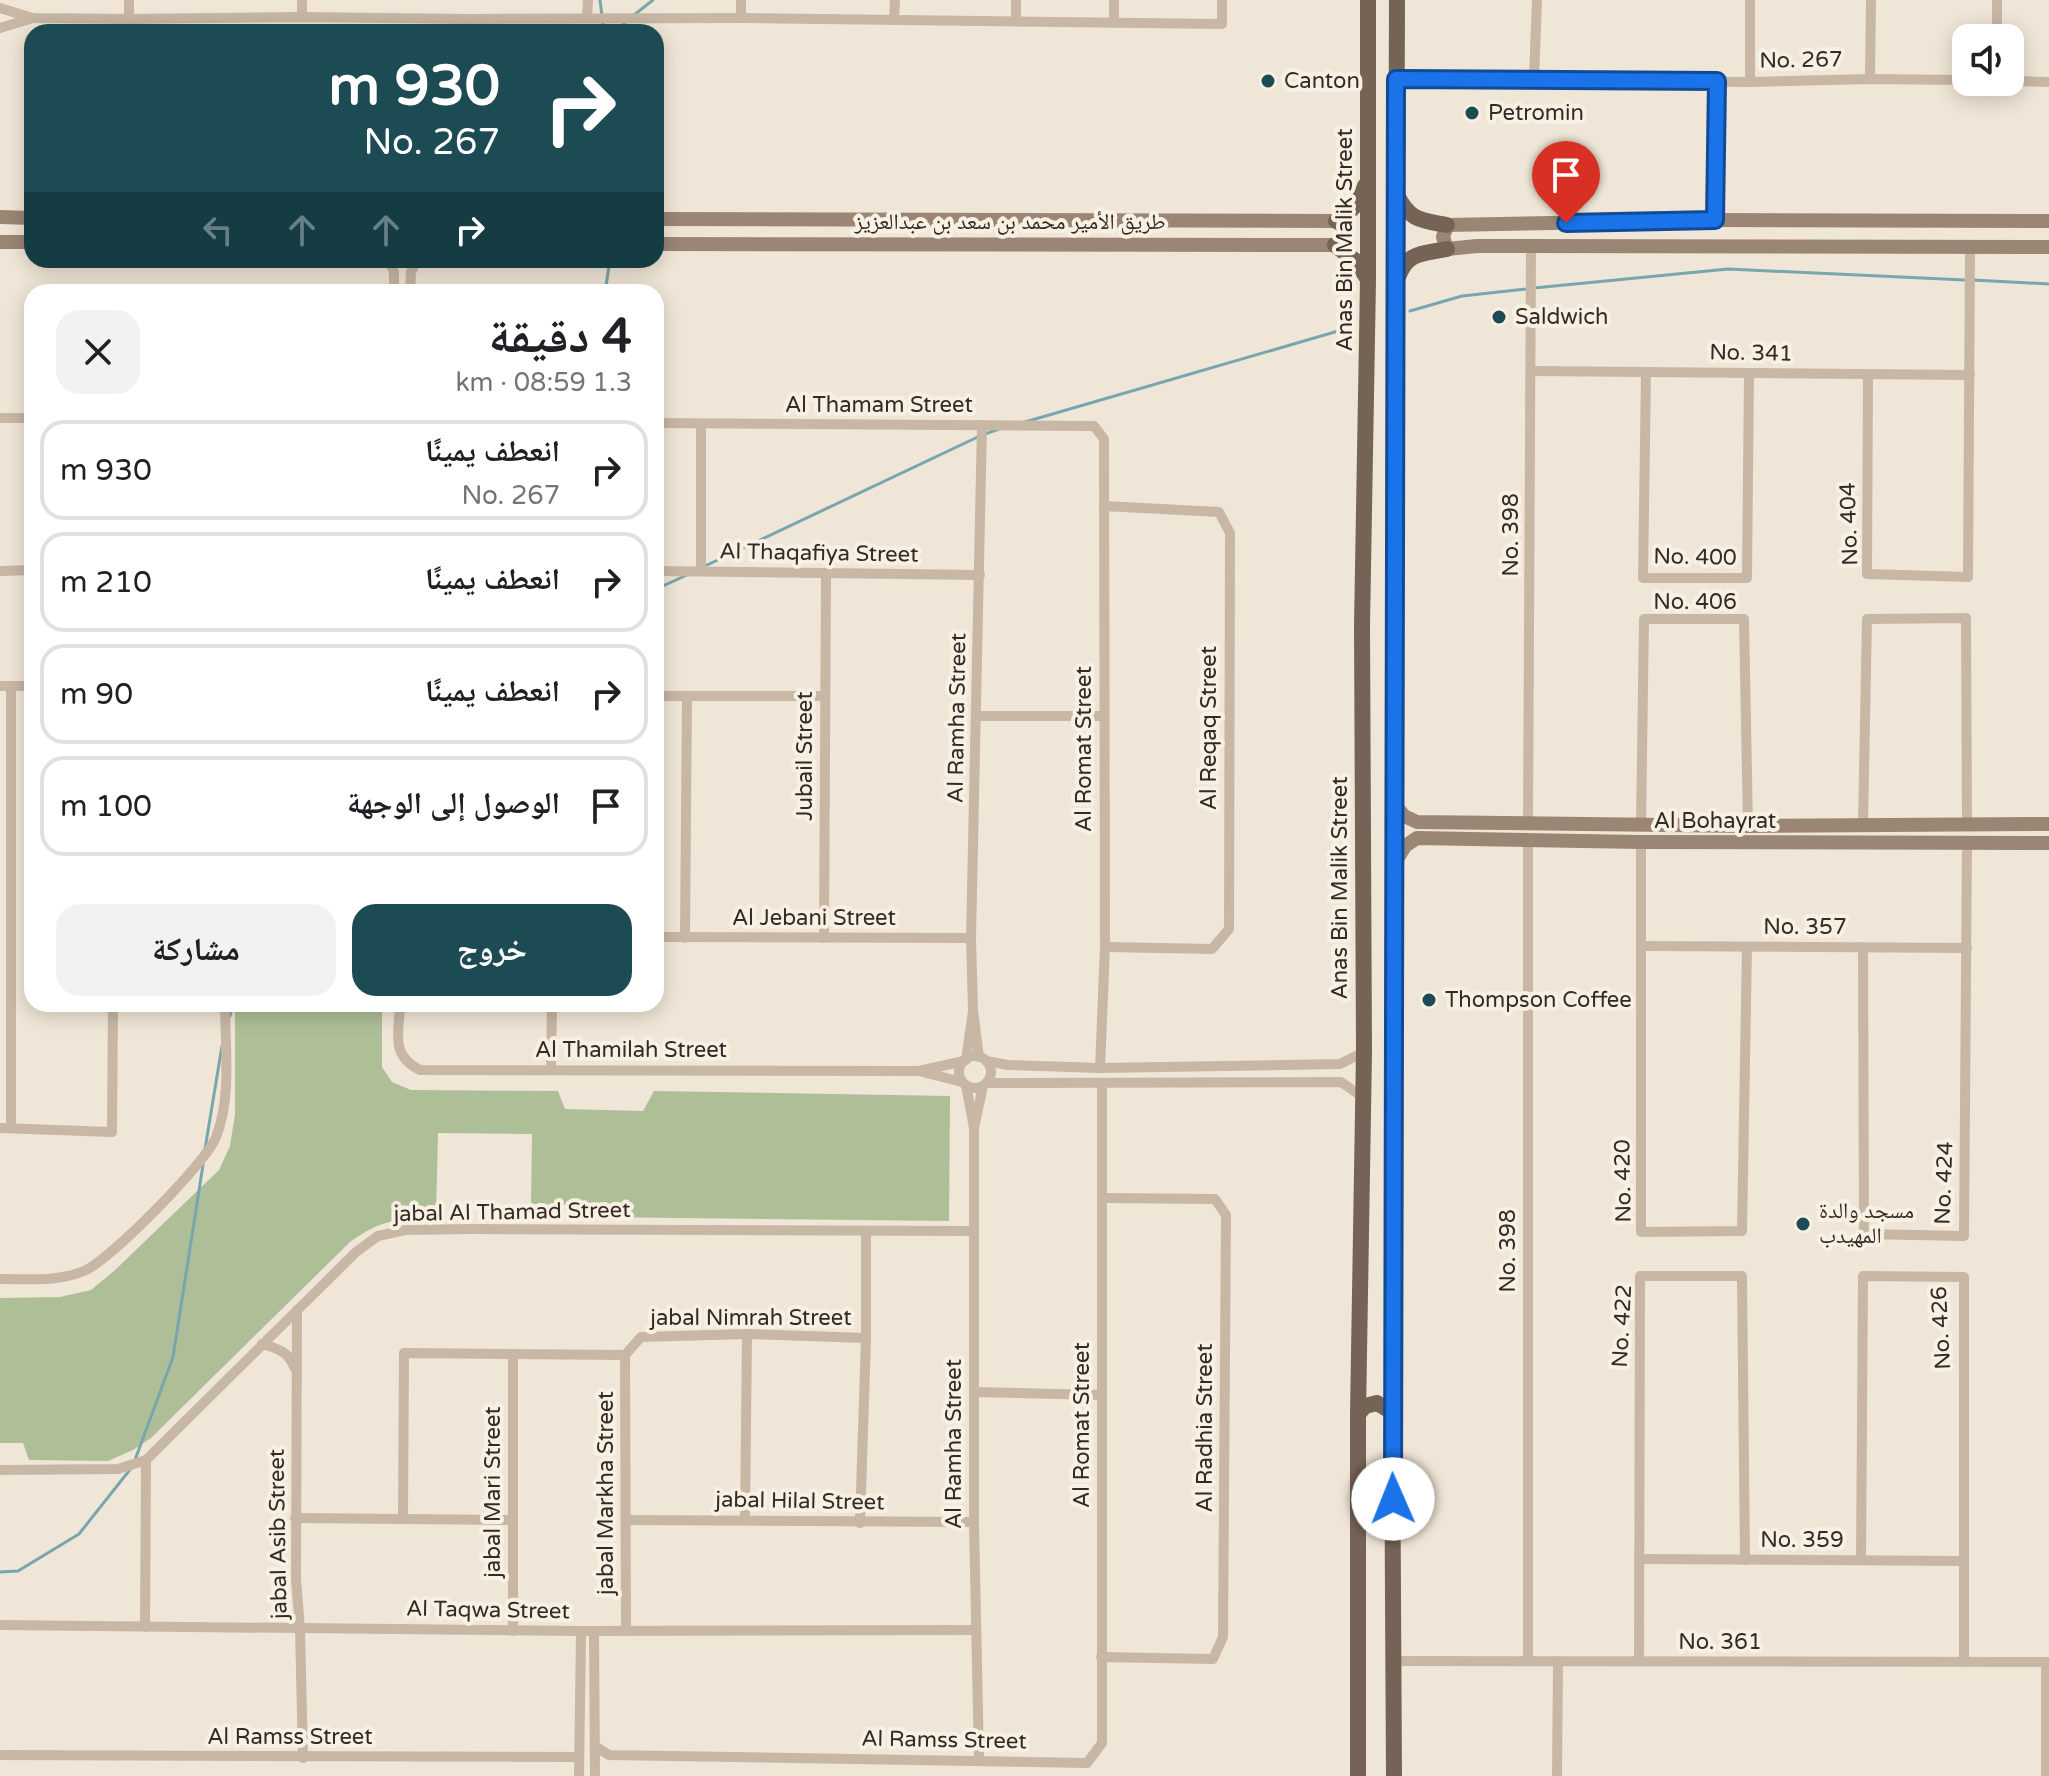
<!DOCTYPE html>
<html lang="ar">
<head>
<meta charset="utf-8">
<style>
	:root { --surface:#fff; --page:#f2f2f2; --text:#202124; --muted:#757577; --line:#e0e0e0; --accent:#1c4b54 }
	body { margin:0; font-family:"Varela Round","Noto Naskh Arabic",sans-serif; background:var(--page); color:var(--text); direction:rtl; height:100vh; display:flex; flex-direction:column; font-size:30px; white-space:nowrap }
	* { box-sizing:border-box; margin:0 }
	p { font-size:26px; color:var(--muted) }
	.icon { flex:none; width:44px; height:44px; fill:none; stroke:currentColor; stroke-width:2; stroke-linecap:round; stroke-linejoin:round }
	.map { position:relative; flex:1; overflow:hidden; direction:ltr }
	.sheet { position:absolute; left:24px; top:284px; width:640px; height:728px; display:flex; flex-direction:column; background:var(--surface); border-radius:24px; box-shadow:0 4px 20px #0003; direction:rtl }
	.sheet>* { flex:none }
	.banner { position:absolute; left:24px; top:24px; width:640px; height:244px; border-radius:24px; box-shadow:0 4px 20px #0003; direction:rtl; background:#1c4b54; color:#fff; overflow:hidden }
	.fabs { position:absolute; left:1952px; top:24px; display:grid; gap:16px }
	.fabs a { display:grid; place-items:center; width:72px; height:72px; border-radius:16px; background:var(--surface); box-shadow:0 4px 20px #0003; font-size:40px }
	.pin { position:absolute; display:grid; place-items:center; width:68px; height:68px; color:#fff; margin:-82px -34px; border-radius:50% 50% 50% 0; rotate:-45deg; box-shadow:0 0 8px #0007 }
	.pin .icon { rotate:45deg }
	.me { position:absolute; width:88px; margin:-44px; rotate:359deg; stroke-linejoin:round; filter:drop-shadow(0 0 6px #0008) }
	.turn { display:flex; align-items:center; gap:28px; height:168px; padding:0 32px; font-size:36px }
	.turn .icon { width:104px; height:104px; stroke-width:2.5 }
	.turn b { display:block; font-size:56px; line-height:68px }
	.lanes { display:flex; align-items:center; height:76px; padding:0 32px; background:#0003; justify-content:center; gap:40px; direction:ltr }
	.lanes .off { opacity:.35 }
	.round { display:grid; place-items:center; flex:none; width:84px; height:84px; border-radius:24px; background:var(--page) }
	.head { display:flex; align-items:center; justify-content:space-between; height:136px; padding:0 32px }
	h1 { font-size:48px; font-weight:700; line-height:60px }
	.action { display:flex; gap:16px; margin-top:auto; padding:16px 32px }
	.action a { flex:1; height:92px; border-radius:24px; background:var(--accent); color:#fff; font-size:32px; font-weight:700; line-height:92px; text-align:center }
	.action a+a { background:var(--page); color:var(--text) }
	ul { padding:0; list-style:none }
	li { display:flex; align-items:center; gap:24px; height:100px; margin:0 16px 12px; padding:0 16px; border:4px solid var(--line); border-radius:24px }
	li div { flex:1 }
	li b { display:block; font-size:30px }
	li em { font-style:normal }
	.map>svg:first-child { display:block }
	.green { fill:#aebf98 }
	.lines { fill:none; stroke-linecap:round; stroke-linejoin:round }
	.stream { stroke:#77a6ad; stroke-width:3 }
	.street { stroke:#c8b7a4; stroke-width:10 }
	.secondary { stroke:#9b8675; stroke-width:14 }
	.primary { stroke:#756356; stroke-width:16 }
	.route-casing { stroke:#114b97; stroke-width:20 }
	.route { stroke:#1a73e8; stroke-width:14 }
	.poi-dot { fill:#1c4b54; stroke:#f8f0e3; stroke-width:3 }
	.labels { text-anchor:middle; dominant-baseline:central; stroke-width:8; stroke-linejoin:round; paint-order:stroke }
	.street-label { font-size:22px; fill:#332b25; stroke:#f8f0e3 }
	.poi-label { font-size:22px; fill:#332b25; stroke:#f8f0e3; text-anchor:start }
</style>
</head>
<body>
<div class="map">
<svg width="2049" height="1776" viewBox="0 0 2049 1776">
	<rect width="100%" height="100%" fill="#f0e6d7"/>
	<path class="green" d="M235 1004H382V1067L392 1082 411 1090 558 1091 565 1109 643 1111 654 1091 950 1096 949 1221 595 1217 589 1206 531 1204 532 1134 438 1133 436 1218C397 1219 382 1219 350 1242L151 1438 133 1450 108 1461 29 1460 23 1443H0V1298L60 1297 91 1290 114 1271 219 1170 230 1146 235 1114Z"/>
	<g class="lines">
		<g class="stream">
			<path d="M600 0 604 32"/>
			<path d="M634 15 653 0"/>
			<path d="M614 32 625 23"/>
			<path d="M1973 280 2049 284"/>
			<path d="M1534 288 1728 269 1965 280"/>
			<path d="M605 292 610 260"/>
			<path d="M1410 311 1462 296 1527 289"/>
			<path d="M1025 422 1352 327"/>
			<path d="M705 566 982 435 999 429"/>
			<path d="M656 589 687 575"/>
			<path d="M230 1016 233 1004"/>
			<path d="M205 1149 222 1046"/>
			<path d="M135 1460 173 1357 203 1165"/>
			<path d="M0 1572 18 1571 79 1534 132 1467"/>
		</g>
		<g class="street">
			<path d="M1997 0V38"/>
			<path d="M0 8 33 18 129 19 302 17 468 19 741 18 1222 24V0"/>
			<path d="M302 17V0"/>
			<path d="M587 18 588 0"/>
			<path d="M741 18V0"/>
			<path d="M129 19V0"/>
			<path d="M894 19 895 0"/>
			<path d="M1016 21V0"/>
			<path d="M1114 23V0"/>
			<path d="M0 28 33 18"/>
			<path d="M468 32V19"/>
			<path d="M1534 78 1537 0"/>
			<path d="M1396 79 1750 82 1870 79 1966 80"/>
			<path d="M1870 79 1871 0"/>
			<path d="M2010 81 2049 82"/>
			<path d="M1750 82V0"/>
			<path d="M1715 220 1717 81"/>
			<path d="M389 260 394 272V292"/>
			<path d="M410 292 411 272 417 260"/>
			<path d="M1532 371 1970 375"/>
			<path d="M1646 372 1643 578H1747L1749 373"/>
			<path d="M1868 374 1867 574 1968 577 1970 247"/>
			<path d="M0 418H32"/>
			<path d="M656 423 1094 426 1104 439 1105 947 1100 1068"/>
			<path d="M1104 506 1219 512 1230 533 1229 929 1212 949 1105 947"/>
			<path d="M0 571 32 570"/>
			<path d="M656 571 980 575"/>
			<path d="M701 571V424"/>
			<path d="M0 686H32"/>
			<path d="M11 686V1128"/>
			<path d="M656 696H825"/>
			<path d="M977 716H1104"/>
			<path d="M1528 823 1531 246"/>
			<path d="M1641 825 1644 619H1744L1748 826"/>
			<path d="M1863 825 1867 619 1966 618 1967 824"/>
			<path d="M1528 841V1661"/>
			<path d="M1641 842V1232L1742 1231 1747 947"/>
			<path d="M656 937 971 938"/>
			<path d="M685 938 687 696"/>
			<path d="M824 938 826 574"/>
			<path d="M1643 946 1967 948"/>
			<path d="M1863 947 1864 1234 1964 1236 1967 843"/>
			<path d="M400 1004C399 1034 390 1055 420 1070L919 1071"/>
			<path d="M973 1011 971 938 982 425"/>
			<circle cx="975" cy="1072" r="16"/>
			<path d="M966 1060 973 1011 979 1057"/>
			<path d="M986 1061 1008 1065 1100 1068 1340 1064 1364 1052"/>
			<path d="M551 1069 552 1004"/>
			<path d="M962 1082 919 1071 964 1061"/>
			<path d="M986 1083 1341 1082 1361 1096"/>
			<path d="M966 1085 974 1128 983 1086"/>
			<path d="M0 1128 112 1132 113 1004"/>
			<path d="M974 1128V1522L979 1760"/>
			<path d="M0 1279C28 1279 58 1282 84 1271 109 1261 207 1162 216 1137 232 1097 225 1047 225 1004"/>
			<path d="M297 1310 296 1579 300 1629 303 1758"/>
			<path d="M262 1344C277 1348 289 1352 294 1367"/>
			<path d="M513 1354V1631"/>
			<path d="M625 1355 626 1630"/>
			<path d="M974 1392 1102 1395"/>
			<path d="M0 1470 118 1469 146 1460 356 1252 378 1236 405 1230 471 1229 974 1231"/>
			<path d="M295 1518 512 1520"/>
			<path d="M403 1518 404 1353 625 1355 641 1337 747 1334 866 1338"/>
			<path d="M745 1519 747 1334"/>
			<path d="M626 1520 974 1522"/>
			<path d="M860 1523 866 1338V1232"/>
			<path d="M1639 1559 1964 1561"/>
			<path d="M1861 1560 1863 1276 1964 1277V1662"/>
			<path d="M0 1625 581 1631 976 1630"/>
			<path d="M145 1627 146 1460"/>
			<path d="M594 1631 595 1776"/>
			<path d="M1101 1657 1213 1659 1223 1637 1226 1215 1215 1199 1103 1198"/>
			<path d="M1392 1661 2049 1662"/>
			<path d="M1639 1661 1640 1276H1742L1745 1560"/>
			<path d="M595 1746 609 1755 1087 1763 1102 1743V1083"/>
			<path d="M0 1755 579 1757"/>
			<path d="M579 1776 581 1631"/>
			<path d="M1557 1776 1558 1661"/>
			<path d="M2046 1776V1662"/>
		</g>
		<g class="secondary">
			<path d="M0 217 32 218"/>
			<path d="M656 219 1336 221 1343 227V237L1335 245 656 244"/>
			<path d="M2049 221 1715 220 1447 225 1443 237 1447 249 1477 246 2049 247"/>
			<path d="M0 242H32"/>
			<path d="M1395 805 1404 816 1417 822 1748 826 2049 824"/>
			<path d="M1394 864 1405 846 1417 838 1641 842 2049 843"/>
		</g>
		<g class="primary">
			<path d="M1397 195C1410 221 1421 220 1447 225"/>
			<path d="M1336 221C1352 212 1359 203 1365 186"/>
			<path d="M1335 245 1357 262 1367 278"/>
			<path d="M1398 277C1408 251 1423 254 1447 249"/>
			<path d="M1358 1414 1365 1406 1377 1403 1392 1412"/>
			<path d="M1358 1776V1414L1364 1052 1362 626 1368 280V0"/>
			<path d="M1394 1776 1392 1412 1397 0"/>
		</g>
	</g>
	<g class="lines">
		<defs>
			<path id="route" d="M1393 1499 1396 79 1717 81 1715 220 1566 223"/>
		</defs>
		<use href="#route" class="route-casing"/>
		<use href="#route" class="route"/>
	</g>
	<g class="poi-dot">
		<circle cx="1268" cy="81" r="8"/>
		<circle cx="1472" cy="113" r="8"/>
		<circle cx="1499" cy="317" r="8"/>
		<circle cx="1429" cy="1000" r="8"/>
		<circle cx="1803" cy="1224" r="8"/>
	</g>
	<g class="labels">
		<g class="street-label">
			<text transform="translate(1801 60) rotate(-1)">No. 267</text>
			<text x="1010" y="222">طريق الأمير محمد بن سعد بن عبدالعزيز</text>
			<text transform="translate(1345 240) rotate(-90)">Anas Bin Malik Street</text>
			<text transform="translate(1751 353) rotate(1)">No. 341</text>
			<text x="879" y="405">Al Thamam Street</text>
			<text transform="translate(1849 524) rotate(-92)">No. 404</text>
			<text transform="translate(1511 535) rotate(-90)">No. 398</text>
			<text transform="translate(819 553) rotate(1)">Al Thaqafiya Street</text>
			<text transform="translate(1695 557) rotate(1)">No. 400</text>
			<text x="1695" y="602">No. 406</text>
			<text transform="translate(957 718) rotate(-89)">Al Ramha Street</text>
			<text transform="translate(1209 728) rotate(-90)">Al Reqaq Street</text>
			<text transform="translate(1084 749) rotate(-90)">Al Romat Street</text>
			<text transform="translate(805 756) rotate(-90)">Jubail Street</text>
			<text x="1715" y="821">Al Bohayrat</text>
			<text transform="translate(1340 888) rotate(-90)">Anas Bin Malik Street</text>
			<text x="814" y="918">Al Jebani Street</text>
			<text x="1805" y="927">No. 357</text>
			<text x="631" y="1050">Al Thamilah Street</text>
			<text transform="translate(1623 1181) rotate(-91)">No. 420</text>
			<text transform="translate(1944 1183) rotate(-88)">No. 424</text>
			<text transform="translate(512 1212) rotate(-1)">jabal Al Thamad Street</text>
			<text transform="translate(1508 1251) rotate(-90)">No. 398</text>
			<text x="751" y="1318">jabal Nimrah Street</text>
			<text transform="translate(1622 1326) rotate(-87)">No. 422</text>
			<text transform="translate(1941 1328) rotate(-93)">No. 426</text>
			<text transform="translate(1082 1425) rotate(-90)">Al Romat Street</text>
			<text transform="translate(1205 1428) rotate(-90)">Al Radhia Street</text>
			<text transform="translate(954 1444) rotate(-90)">Al Ramha Street</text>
			<text transform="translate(493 1492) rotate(-90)">jabal Mari Street</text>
			<text transform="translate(606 1493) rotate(-90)">jabal Markha Street</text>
			<text transform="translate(800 1501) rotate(1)">jabal Hilal Street</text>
			<text transform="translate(278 1534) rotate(-91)">jabal Asib Street</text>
			<text x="1802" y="1540">No. 359</text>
			<text transform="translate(488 1610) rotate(1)">Al Taqwa Street</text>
			<text x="1720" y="1642">No. 361</text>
			<text x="290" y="1737">Al Ramss Street</text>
			<text transform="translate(944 1740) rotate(1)">Al Ramss Street</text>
		</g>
		<g class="poi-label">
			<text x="1284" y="81">Canton</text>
			<text x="1488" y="113">Petromin</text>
			<text x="1515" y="317">Saldwich</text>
			<text x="1445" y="1000">Thompson Coffee</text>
			<text x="1819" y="1211">مسجد والدة<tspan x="1819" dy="25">المهيدب</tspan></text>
		</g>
	</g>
</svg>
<div class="fabs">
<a><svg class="icon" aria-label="sound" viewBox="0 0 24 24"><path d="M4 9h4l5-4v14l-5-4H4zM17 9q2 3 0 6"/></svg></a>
</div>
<div class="pin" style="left:1566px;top:223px;background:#d93025"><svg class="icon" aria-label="arrive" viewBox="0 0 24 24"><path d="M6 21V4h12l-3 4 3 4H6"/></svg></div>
<svg class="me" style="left:1393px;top:1499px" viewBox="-20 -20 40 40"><circle r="19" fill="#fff"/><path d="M0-13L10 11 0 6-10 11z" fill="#1a73e8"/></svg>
<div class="banner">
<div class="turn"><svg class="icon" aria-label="right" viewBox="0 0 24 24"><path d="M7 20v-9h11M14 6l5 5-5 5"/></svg><div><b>930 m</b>No. 267</div></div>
<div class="lanes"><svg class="icon off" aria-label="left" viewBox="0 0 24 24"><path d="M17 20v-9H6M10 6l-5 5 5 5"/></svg><svg class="icon off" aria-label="ahead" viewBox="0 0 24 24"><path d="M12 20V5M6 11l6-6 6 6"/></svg><svg class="icon off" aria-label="ahead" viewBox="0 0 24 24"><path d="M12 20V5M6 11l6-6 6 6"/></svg><svg class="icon" aria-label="right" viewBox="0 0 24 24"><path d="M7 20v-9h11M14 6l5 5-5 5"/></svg></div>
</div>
<section class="sheet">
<div class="head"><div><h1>4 دقيقة</h1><p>1.3 km · 08:59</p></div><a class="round"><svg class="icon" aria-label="close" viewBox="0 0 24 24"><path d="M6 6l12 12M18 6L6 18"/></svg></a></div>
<ul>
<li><svg class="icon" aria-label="right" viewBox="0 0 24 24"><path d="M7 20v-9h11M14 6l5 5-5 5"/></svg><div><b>انعطف يمينًا</b><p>No. 267</p></div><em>930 m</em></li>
<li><svg class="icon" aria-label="right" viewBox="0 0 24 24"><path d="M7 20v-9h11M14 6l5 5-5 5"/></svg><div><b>انعطف يمينًا</b></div><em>210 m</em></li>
<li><svg class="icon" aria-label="right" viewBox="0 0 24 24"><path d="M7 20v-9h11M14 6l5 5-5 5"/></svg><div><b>انعطف يمينًا</b></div><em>90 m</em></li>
<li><svg class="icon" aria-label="arrive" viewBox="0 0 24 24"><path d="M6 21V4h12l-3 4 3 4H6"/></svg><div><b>الوصول إلى الوجهة</b></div><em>100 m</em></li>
</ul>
<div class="action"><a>خروج</a><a>مشاركة</a></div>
</section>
</div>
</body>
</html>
